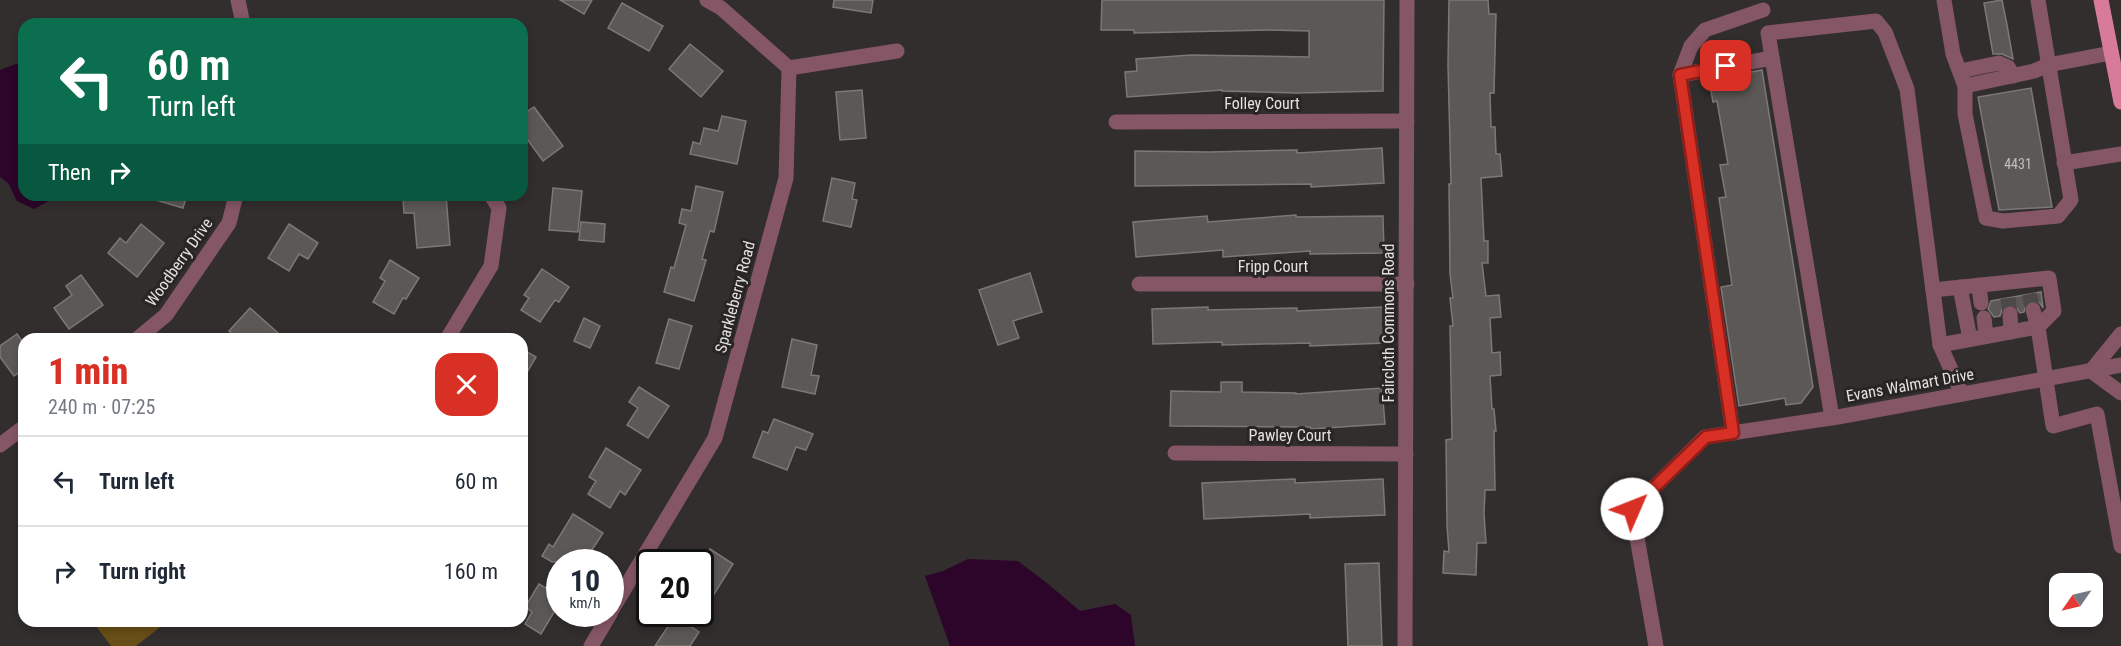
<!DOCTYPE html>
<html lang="en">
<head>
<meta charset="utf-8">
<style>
	:root { --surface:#fff; --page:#f2f2f3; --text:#1f2937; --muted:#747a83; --line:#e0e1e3; --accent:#d93025 }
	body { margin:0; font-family:"Roboto Condensed",sans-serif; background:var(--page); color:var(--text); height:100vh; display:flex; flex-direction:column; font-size:22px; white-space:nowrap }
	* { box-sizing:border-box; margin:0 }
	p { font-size:20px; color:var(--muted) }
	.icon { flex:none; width:33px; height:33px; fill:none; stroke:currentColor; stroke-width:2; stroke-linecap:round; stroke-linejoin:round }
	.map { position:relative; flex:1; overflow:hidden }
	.side { position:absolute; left:18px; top:333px; width:510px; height:294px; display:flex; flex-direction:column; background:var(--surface); border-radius:18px; box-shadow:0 3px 9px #0003 }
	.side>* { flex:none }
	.top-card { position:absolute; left:18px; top:18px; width:510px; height:183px; border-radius:18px; box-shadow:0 3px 9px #0003; background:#0b6e4f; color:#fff; overflow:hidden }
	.needle { width:39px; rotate:236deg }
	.tools { position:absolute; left:2049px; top:573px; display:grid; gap:12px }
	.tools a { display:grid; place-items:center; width:54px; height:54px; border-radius:12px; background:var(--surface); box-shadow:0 3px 9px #0003; font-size:30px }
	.speed { position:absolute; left:546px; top:549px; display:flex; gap:12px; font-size:30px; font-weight:700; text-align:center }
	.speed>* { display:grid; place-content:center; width:78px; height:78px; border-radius:50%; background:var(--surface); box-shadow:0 3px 9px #0003; line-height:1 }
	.speed small { font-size:15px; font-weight:400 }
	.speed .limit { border:3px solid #111; border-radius:9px; background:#fff; color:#111 }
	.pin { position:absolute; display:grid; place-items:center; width:51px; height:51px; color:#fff; margin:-26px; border-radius:12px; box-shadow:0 3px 9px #0006 }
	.me { position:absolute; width:66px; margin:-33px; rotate:46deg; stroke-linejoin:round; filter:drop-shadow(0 0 4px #0008) }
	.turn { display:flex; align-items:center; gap:21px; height:126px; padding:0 30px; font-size:27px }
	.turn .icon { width:78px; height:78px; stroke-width:2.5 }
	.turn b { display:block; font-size:42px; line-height:51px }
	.then { display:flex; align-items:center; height:57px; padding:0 30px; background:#0003; gap:12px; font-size:22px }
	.round { display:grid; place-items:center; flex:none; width:63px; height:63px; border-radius:18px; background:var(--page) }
	.summary { display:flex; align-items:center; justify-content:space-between; height:102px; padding:0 30px }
	h1 { font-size:36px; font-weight:800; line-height:45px; color:var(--accent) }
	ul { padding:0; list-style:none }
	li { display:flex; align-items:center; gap:18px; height:90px; padding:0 30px; border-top:2px solid var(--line) }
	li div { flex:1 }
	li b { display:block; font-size:22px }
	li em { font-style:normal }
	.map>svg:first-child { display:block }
	.green { fill:#684f17 }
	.water { fill:#2d052a }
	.building { fill:#5b5856; stroke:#7c7877; stroke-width:1.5 }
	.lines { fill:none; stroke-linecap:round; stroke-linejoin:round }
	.minor-tunnel { stroke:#4d4949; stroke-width:15; stroke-dasharray:15 8; stroke-linecap:butt }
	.minor { stroke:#855665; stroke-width:15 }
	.major { stroke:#d87a99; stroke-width:15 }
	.route-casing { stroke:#8d1f18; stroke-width:15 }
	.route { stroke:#d93025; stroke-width:10 }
	.labels { text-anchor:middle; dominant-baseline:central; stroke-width:6; stroke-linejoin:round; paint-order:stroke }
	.number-label { font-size:14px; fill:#c2bfbe }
	.street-label { font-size:16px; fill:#e4e1e1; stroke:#282524 }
</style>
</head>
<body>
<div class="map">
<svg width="2121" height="646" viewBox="0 0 2121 646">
	<rect width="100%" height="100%" fill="#322e2e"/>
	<path class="green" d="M92 621H168L136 646H111Z"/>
	<g class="water">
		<path d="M24 61V195H60L34 209 17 201 8 183 0 177V70Z"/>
		<path d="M968 559 1018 561 1048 584 1080 611 1115 604 1131 615 1135 646H950L925 576 943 571Z"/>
	</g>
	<g class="building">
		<path d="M560 0H592L584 14Z"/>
		<path d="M834 0H873L871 13 833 7Z"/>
		<path d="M1102 0H1384L1383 91 1297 93 1222 91V90L1127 97 1125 72 1137 71 1136 59 1191 55 1309 57V31L1269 30 1134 33V30H1101Z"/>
		<path d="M1449 0H1488L1489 14H1496L1494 93H1490L1491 127H1495L1496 154H1500L1502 176 1481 178 1484 241H1488V263H1482L1486 296 1499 295 1501 317 1490 318 1492 353 1500 352 1501 375 1490 376 1492 409H1494L1496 431H1494L1495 490H1485L1484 514 1486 543H1477L1476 575 1443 573 1444 551 1449 552 1447 525 1446 440 1452 439 1450 326H1453L1450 298H1453L1450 274 1449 184H1451L1448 65Z"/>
		<path d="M2002 0 2007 25 2013 59 2002 54H1993L1984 3Z"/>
		<path d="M622 3 663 26 649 51 608 28Z"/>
		<path d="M690 44 723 71 701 97 669 69Z"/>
		<path d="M1762 70 1813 387 1801 403 1786 405 1785 398 1739 406 1721 287 1732 285 1719 198 1726 197 1720 165 1728 164 1717 101 1713 102 1709 80Z"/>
		<path d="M2031 88 2052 207 1999 210 1978 97Z"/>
		<path d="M862 90 866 138 840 140 836 92Z"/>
		<path d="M534 107 563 146 543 161 522 132V115Z"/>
		<path d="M722 116 746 121 737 164 690 154 693 142 700 144 704 128 718 131Z"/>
		<path d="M1382 148 1384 183 1311 187V184L1135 186V151L1209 152 1297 150V153Z"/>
		<path d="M832 178 855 183 852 199 857 200 851 227 823 221Z"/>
		<path d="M696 186 723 192 714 232 710 231 702 259 706 260 694 301 664 292 671 267 674 268 686 225 679 223 682 209 691 211Z"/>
		<path d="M553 188 582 191 578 232 549 230Z"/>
		<path d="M150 195H187L183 208 149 198Z"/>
		<path d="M446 195 450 245 417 248 414 213H404L403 199Z"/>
		<path d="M1296 215V217L1383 216 1384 253 1310 254V251L1223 257V250L1136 257 1133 222 1207 216 1208 222Z"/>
		<path d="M581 222 605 224 604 242 579 240Z"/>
		<path d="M141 224 164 243 137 277 108 253 120 238 126 243Z"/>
		<path d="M289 224 318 243 308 259 299 254 289 271 268 258Z"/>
		<path d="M390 260 419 278 406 299 403 298 394 314 373 302 385 281 380 278Z"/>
		<path d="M542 269 569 287 559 302 555 300 540 322 521 310 529 298 524 295Z"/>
		<path d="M1030 273 1042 312 1013 321 1019 338 998 345 979 290Z"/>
		<path d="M81 275 103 305 69 329 54 308 72 295 66 286Z"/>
		<path d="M2041 292 2043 308 2040 303 2035 300 2026 303 2024 312 2020 313 2015 306 2009 304 2002 309 2000 316 1994 317 1988 309 1991 301Z"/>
		<path d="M1208 307V310L1297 308V311L1383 307 1385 343 1310 346V343L1222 345V342L1153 344 1152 309Z"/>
		<path d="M250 308 278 333 272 339H238L229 331Z"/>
		<path d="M584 318 600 326 590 348 574 341Z"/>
		<path d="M669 319 692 326 679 369 656 363Z"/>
		<path d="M17 334 24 344V369L14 376 0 357V346Z"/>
		<path d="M792 339 817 345 811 375 819 376 815 394 782 387Z"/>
		<path d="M522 349 536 357 522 381Z"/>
		<path d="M1221 382H1242V392L1296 393V394L1382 388 1385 424 1311 429 1310 427 1170 426 1171 391 1221 392Z"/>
		<path d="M639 387 669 406 648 438 627 425 638 408 629 402Z"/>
		<path d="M774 419 813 434 806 450 796 447 787 470 753 457 763 431 768 433Z"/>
		<path d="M606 448 641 470 625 495 620 491 610 508 588 494 596 481 589 477Z"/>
		<path d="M1295 479V483L1383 479 1385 515 1310 518V514L1204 519 1202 483Z"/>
		<path d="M573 514 603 533 584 562H552L542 556 549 544 553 547Z"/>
		<path d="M710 549 733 564 711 599 700 593V565Z"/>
		<path d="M1379 563 1382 646H1348L1345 564Z"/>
		<path d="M539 584 560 596V602L541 634 525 624 532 612 525 607Z"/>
		<path d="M675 616 699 632 690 646H655Z"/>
	</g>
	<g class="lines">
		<g class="minor-tunnel">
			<path d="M2029 294 2033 310"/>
			<path d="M2008 298 2010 314"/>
		</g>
		<g class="minor">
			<path d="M238 0 243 24"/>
			<path d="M707 0 721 8 789 68"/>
			<path d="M1944 0 1953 54 1965 86 2034 71 2048 65 2111 53"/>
			<path d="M789 68 897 51"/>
			<path d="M1960 71 1999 63 2008 67 2013 76"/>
			<path d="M1680 75 1772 58"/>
			<path d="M1965 86V114L1986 218 2003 221 2058 216 2071 200 2038 0"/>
			<path d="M1116 122 1407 121"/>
			<path d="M2064 163 2121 154"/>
			<path d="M1139 284H1407"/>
			<path d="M1979 285 1981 303"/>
			<path d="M1960 287 1970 339"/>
			<path d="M1933 290 2049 278 2054 311 2038 327 2033 310"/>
			<path d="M2010 314 2011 332"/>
			<path d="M1984 318 1986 336"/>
			<path d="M2121 334 2091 371 2121 393"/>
			<path d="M137 339 166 315 229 223 236 195"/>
			<path d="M447 339 491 266 499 208 491 195"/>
			<path d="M1940 345 1962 394"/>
			<path d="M1832 418 1768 33 1876 21 1885 32 1907 89 1940 345 2038 327 2053 426 2097 414 2121 546"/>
			<path d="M1733 433 1680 75 1691 46 1705 30 1763 10"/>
			<path d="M0 445 24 427"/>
			<path d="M1175 453 1406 454"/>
			<path d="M610 613 715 438 786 178 789 68"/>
			<path d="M591 646 610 614"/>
			<path d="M1405 646 1407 0"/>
			<path d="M1656 646 1632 509 1705 437 1838 417 2121 365"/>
		</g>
		<path class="major" d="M2101 0 2121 102"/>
	</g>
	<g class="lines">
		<defs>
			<path id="route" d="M1632 509 1706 437 1733 433 1680 75 1726 66"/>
		</defs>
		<use href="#route" class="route-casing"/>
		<use href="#route" class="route"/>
	</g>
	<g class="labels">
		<g class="number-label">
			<text x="2018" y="164">4431</text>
		</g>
		<g class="street-label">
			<text x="1262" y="103">Folley Court</text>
			<text transform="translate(179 262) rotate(-55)">Woodberry Drive</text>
			<text x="1273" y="266">Fripp Court</text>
			<text transform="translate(735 297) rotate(-75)">Sparkleberry Road</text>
			<text transform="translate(1388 323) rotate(-90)">Faircloth Commons Road</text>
			<text transform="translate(1910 385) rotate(-10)">Evans Walmart Drive</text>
			<text x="1290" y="435">Pawley Court</text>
		</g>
	</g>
</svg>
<div class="tools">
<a><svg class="needle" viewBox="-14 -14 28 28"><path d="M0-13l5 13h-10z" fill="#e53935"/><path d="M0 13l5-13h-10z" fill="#747a83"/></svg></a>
</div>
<div class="speed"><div>10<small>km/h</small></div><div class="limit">20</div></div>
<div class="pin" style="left:1726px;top:66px;background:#d93025"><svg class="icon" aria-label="arrive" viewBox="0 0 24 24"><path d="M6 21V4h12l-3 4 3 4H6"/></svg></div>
<svg class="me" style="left:1632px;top:509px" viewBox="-20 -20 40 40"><circle r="19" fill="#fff"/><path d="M0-13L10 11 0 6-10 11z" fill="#d93025"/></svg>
<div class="top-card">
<div class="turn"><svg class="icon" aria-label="left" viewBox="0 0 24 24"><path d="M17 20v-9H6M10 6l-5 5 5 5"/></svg><div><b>60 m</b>Turn left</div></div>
<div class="then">Then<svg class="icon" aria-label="right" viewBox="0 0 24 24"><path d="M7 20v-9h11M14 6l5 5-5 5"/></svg></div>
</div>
<section class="side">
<div class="summary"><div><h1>1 min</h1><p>240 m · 07:25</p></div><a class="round" style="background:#d93025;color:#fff"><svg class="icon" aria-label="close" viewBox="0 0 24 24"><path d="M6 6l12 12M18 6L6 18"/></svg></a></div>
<ul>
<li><svg class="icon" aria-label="left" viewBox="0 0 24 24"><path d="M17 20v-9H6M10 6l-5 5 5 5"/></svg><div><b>Turn left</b></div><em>60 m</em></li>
<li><svg class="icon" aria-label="right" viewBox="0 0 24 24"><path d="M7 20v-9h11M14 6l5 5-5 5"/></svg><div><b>Turn right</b></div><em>160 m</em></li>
</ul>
</section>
</div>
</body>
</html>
